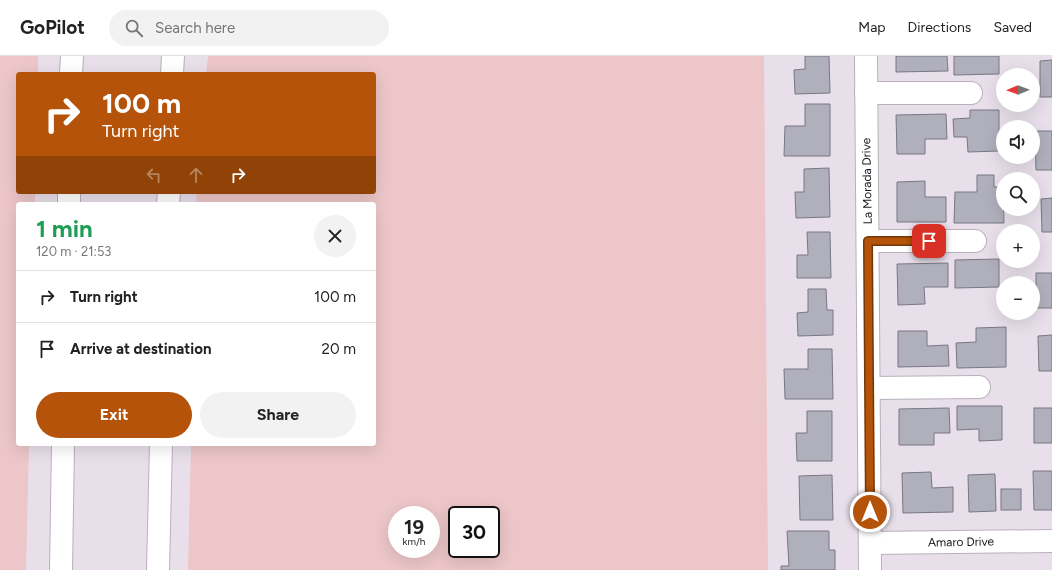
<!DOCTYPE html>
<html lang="en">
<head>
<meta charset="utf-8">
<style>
	:root { --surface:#fff; --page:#f2f2f2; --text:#222; --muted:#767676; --line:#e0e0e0; --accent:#b45309 }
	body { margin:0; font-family:Figtree,sans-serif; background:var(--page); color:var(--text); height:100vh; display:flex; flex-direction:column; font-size:15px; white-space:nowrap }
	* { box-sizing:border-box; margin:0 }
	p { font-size:13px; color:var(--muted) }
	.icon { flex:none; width:22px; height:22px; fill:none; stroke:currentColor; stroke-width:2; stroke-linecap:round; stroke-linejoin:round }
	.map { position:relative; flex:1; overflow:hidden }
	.side { position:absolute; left:16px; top:146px; width:360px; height:244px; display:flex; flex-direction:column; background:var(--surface); border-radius:4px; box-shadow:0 4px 16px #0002 }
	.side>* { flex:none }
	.banner { position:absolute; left:16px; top:16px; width:360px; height:122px; border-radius:4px; box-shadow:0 4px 16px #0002; background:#b45309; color:#fff; overflow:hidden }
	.needle { width:26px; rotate:269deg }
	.fabs { position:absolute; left:996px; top:12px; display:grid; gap:8px }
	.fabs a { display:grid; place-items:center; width:44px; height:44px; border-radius:50%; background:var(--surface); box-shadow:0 4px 16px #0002; font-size:20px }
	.speed { position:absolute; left:388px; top:450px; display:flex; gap:8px; font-size:20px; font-weight:700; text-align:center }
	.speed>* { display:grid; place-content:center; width:52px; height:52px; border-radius:50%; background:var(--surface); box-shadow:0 4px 16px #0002; line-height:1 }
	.speed small { font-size:10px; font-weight:400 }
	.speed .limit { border:2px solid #111; border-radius:6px; background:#fff; color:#111 }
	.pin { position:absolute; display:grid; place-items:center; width:34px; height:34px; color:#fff; margin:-17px; border-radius:8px; box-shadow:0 2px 6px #0006 }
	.me { position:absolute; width:44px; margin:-22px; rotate:0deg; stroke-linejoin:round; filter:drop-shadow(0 0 3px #0008) }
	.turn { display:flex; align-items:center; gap:14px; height:84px; padding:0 20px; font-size:18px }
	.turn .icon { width:52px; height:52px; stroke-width:2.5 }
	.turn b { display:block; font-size:28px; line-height:34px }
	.lanes { display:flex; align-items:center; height:38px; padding:0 20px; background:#0003; justify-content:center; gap:20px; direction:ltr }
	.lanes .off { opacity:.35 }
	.round { display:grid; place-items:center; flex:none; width:42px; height:42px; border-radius:21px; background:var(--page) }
	.head { display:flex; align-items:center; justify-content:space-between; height:68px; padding:0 20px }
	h1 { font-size:24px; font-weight:700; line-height:30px; color:#1e9e55 }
	.action { display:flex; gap:8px; margin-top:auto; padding:8px 20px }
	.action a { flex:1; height:46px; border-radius:24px; background:var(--accent); color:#fff; font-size:16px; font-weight:700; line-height:46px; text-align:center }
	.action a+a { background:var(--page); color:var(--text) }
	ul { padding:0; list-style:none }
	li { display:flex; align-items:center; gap:12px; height:52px; padding:0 20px; border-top:1px solid var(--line) }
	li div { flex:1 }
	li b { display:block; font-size:15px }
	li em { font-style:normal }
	header { display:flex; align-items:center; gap:24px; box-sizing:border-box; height:56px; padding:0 20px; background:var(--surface); border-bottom:1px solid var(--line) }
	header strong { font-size:19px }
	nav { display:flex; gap:22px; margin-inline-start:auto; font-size:14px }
	.search { width:280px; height:36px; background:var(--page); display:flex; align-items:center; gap:10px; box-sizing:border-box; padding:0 14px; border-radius:22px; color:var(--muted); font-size:15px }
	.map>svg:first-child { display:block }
	.green { fill:#ecc6c8; fill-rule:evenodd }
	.building { fill:#b0afbc; stroke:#787783 }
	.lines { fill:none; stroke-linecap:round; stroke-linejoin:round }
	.minor-casing { stroke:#b9b0bc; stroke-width:24 }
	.highway-casing { stroke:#b9b0bc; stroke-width:24 }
	.minor { stroke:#fff; stroke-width:22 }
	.highway { stroke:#fff; stroke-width:22 }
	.route-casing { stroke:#753606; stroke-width:10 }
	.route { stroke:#b45309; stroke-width:7 }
	.labels { text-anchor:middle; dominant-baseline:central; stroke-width:3; stroke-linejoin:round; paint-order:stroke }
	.street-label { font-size:12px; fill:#19151a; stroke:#fff }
</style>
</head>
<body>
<header>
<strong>GoPilot</strong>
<div class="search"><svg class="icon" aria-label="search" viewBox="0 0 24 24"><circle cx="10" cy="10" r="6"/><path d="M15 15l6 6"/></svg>Search here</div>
<nav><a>Map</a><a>Directions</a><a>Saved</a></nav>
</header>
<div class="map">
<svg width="1052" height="514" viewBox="0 0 1052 514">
	<rect width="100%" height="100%" fill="#e8dfeb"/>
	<g class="green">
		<path d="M0 0H38V18H18V136H35V148H18V388H29L26 514H0Z"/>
		<path d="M208 0H764L768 514H188L191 388H374V148H196L197 136H374V18H206ZM397 459H431V493H397ZM457 459H491V493H457Z"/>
	</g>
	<g class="building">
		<path d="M805 0H829L830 37 795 38 794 14 805 13Z"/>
		<path d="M896 0H947L948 15 896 16Z"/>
		<path d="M954 0H999V18L954 19Z"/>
		<path d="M1052 4V41H1040V5Z"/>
		<path d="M805 48H830V100H784L785 70H805Z"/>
		<path d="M970 54H999V95L968 96 967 81H954L953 63 970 62Z"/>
		<path d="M946 58 947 83H925V98H897L896 59Z"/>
		<path d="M1035 75H1052V114H1036Z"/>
		<path d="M829 112 830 161 796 162 795 136H804V113Z"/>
		<path d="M977 119H994V131H1003L1004 167H954L955 136H977Z"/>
		<path d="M925 125V141H946V166H897V126Z"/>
		<path d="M1052 142V176H1042L1041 143Z"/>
		<path d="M807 176H830L831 222H797V199H808Z"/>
		<path d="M999 203V231L955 232V204Z"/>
		<path d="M948 207V231H924L925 248 898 249 897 208Z"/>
		<rect x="1036" y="217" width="16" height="35"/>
		<path d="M808 233H826L827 254H833V279L798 280 797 257 808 256Z"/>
		<path d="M1006 271V311L957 312 956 287 976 286V272Z"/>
		<path d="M898 275H927V290L948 289 949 310 898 311Z"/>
		<path d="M1052 279V315H1039L1038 280Z"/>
		<path d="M808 293H832L833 343H785L784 313H808Z"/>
		<path d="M957 350H1002V384L979 385V373L957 374Z"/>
		<path d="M949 352 950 377H934V389H899V353Z"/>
		<rect x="1034" y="352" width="18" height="35"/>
		<path d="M807 355H832V405H797L796 377H807Z"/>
		<path d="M1033 415H1052V454H1034Z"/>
		<path d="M931 416 932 432 953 431V456L903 457 902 417Z"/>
		<path d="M995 418 996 455 969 456 968 419Z"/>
		<path d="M832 419 833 464H800L799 420Z"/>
		<rect x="1001" y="433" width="20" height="21"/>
		<path d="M787 475H829V494H835V514H781V510H789Z"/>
	</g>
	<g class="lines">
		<defs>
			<g id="minor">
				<path d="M866 0 870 514"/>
				<path d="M866 37H971"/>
				<path d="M868 185H975"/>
				<path d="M869 332 979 331"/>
				<path d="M870 487 1052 485"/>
			</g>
			<g id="highway">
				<path d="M71 18 72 0"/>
				<path d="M172 18 173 0"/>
				<path d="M69 148V136"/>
				<path d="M168 148 169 136"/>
				<path d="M61 514 63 388"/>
				<path d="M158 514 161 388"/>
			</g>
		</defs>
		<use href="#minor" class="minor-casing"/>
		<use href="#highway" class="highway-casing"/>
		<use href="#minor" class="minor"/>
		<use href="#highway" class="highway"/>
	</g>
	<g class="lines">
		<defs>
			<path id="route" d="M870 456 868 185H929"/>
		</defs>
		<use href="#route" class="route-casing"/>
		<use href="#route" class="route"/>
	</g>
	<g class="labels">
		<g class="street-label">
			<text transform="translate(867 125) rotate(-91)">La Morada Drive</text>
			<text transform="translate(961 486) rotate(-1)">Amaro Drive</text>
		</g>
	</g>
</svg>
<div class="fabs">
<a><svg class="needle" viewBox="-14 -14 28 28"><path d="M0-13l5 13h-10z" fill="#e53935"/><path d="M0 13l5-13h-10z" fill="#767676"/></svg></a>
<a><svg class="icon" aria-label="sound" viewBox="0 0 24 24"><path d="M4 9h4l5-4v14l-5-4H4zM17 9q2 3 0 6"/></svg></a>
<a><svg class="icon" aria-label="search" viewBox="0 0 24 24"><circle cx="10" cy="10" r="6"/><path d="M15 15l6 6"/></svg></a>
<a>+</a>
<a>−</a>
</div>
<div class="speed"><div>19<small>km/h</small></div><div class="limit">30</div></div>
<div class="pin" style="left:929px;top:185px;background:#d93025"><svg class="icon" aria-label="arrive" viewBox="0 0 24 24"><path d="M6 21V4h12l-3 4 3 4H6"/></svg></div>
<svg class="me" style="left:870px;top:456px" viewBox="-20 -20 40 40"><circle r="17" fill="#b45309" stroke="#fff" stroke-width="3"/><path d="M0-11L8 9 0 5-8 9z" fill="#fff"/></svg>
<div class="banner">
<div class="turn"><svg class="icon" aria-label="right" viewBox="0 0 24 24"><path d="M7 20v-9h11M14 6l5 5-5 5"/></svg><div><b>100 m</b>Turn right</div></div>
<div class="lanes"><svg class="icon off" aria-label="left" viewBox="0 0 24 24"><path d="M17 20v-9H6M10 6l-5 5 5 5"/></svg><svg class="icon off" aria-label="ahead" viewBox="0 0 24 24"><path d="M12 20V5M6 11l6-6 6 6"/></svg><svg class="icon" aria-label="right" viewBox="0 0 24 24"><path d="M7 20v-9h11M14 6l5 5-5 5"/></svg></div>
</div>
<section class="side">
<div class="head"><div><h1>1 min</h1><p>120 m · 21:53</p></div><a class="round"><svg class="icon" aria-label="close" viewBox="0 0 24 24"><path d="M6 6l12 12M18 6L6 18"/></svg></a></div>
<ul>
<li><svg class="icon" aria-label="right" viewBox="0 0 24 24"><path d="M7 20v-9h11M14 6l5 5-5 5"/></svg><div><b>Turn right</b></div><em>100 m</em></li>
<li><svg class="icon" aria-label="arrive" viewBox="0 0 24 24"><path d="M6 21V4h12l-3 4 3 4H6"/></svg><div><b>Arrive at destination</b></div><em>20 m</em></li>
</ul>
<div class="action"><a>Exit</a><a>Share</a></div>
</section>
</div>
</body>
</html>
